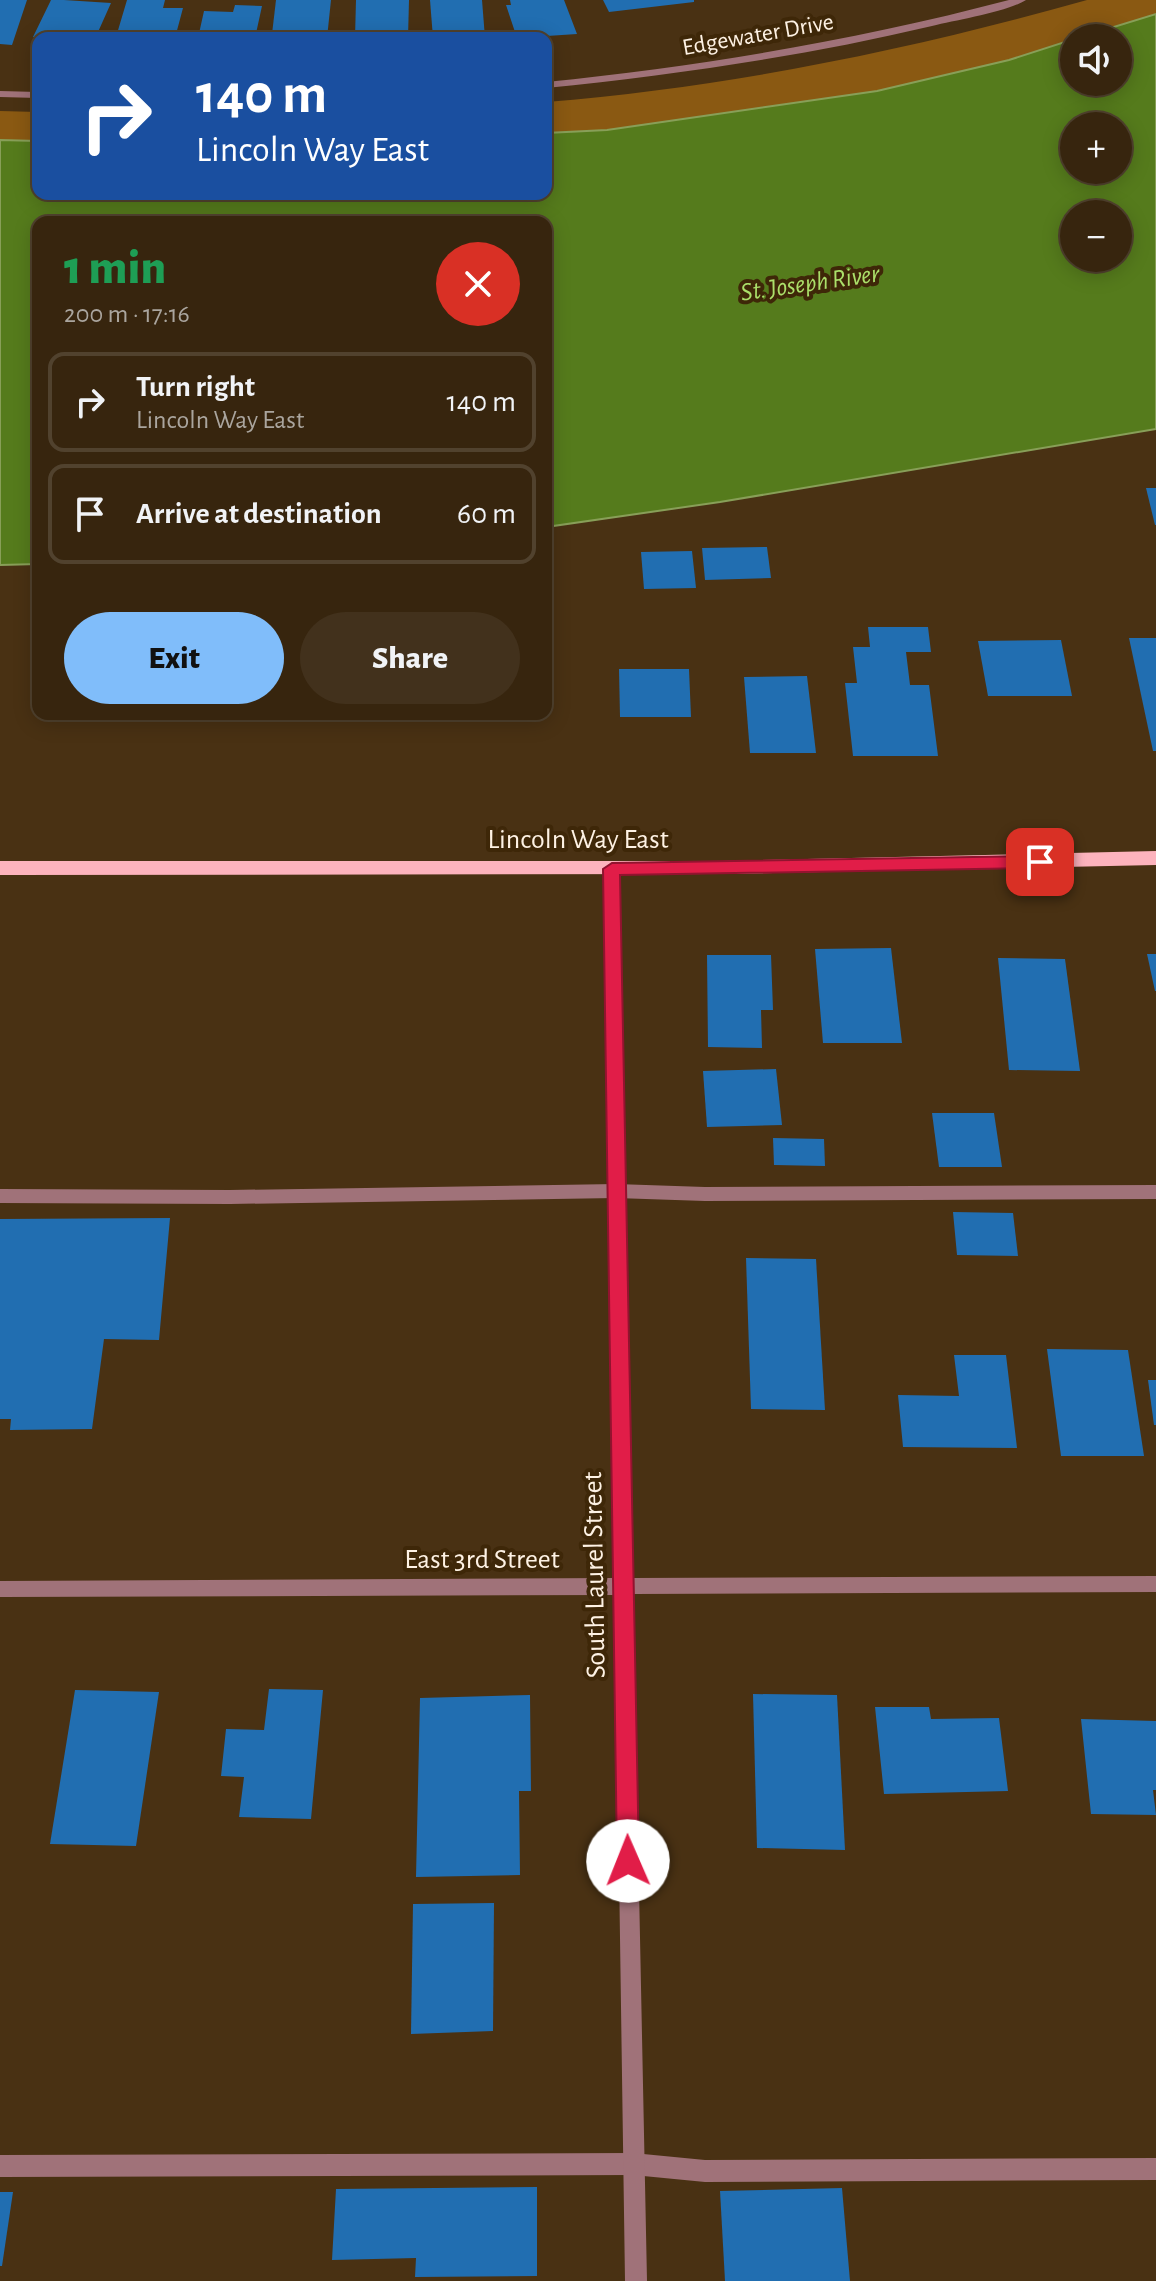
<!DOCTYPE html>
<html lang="en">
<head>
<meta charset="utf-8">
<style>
	:root { --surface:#37250e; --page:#42311c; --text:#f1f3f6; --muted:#aaa59e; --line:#51422e; --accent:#80bdfa }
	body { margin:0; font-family:"Alegreya Sans",sans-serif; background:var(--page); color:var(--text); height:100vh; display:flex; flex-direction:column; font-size:30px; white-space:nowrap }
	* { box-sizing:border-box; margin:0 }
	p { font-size:26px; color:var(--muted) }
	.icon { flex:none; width:44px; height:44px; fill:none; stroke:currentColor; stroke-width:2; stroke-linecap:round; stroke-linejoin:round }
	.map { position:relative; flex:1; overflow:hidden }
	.side { position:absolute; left:32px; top:216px; width:520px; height:504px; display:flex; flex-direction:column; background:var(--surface); border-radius:16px; box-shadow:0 4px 20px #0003,0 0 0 2px var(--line) }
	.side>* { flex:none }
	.hud { position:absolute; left:32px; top:32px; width:520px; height:168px; border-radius:16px; box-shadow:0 4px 20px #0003,0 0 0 2px var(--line); background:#1a4fa0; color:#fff; overflow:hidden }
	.tools { position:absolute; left:1060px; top:24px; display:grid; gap:16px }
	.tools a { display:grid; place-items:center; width:72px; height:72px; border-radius:50%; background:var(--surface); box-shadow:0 4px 20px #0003,0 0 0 2px var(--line); font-size:40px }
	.pin { position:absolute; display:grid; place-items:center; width:68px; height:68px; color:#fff; margin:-34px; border-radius:16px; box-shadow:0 4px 12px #0006 }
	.me { position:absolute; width:88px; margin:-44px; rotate:359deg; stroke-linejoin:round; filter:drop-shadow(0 0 6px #0008) }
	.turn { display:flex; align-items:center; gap:28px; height:168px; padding:0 32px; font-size:36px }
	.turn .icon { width:104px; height:104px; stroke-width:2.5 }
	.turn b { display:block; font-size:56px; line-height:68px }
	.round { display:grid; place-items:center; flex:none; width:84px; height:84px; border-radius:42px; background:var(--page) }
	.summary { display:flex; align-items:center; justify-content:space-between; height:136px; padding:0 32px }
	h1 { font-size:48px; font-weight:800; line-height:60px; color:#1e9e55 }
	.primary-button { display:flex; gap:16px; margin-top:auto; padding:16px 32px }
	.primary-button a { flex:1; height:92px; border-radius:48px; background:var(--accent); color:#111; font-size:32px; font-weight:800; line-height:92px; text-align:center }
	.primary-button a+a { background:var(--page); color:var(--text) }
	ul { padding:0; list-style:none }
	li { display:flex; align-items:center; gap:24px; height:100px; margin:0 16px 12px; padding:0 16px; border:4px solid var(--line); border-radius:16px }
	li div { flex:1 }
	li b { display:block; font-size:30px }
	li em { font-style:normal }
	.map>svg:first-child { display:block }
	.forest { fill:#8a5912 }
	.water { fill:#557b1c; stroke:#889f58; stroke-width:2; fill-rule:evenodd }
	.building { fill:#216eb1 }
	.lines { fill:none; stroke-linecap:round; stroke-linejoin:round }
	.lane { fill:#a07279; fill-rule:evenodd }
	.street { fill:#a07279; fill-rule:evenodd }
	.primary { fill:#fdb3bd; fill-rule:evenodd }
	.route { fill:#e11d48; stroke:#92132f; stroke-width:2 }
	.labels { text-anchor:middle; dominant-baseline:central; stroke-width:8; stroke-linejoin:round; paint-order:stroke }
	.far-street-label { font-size:24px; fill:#fef2e4; stroke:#3e2708 }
	.far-water-label { font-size:26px; font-style:italic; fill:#abe06a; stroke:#3e2708 }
	.street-label { font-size:28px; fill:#fef2e4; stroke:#3e2708 }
</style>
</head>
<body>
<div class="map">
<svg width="1156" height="2281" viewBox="0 0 1156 2281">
	<rect width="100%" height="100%" fill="#493113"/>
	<g class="forest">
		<path d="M1087 0H1156V14L1009 60 877 91 607 130 546 133V102C729 87 911 50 1087 0Z"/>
		<path d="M0 111 38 112V141L0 140Z"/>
	</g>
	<path class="water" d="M1156 14V429L720 502 546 527V222H38V564L0 565V140L38 141V194H546V133L607 130 877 91 1009 60 1074 39V82H1118V38H1078ZM1074 126H1118V170H1074ZM1074 214H1118V258H1074Z"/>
	<g class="building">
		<path d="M0 0H27L12 45 0 44Z"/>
		<path d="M51 0H64L111 3 98 32 68 30 64 38 33 37Z"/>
		<path d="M127 0H165L163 8H183L175 38 116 37Z"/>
		<path d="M276 0H331L327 38 272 34Z"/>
		<path d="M356 0H409L408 38H355Z"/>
		<path d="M430 0H482L485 38H433Z"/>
		<path d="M510 0H564L577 34 517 38 506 5H511Z"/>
		<path d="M603 0H694V2L609 12Z"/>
		<path d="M235 5 262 6 255 38H198L204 11 233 12Z"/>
		<path d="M1146 488H1156V525H1155Z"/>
		<path d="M767 547 771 578 705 580 702 548Z"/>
		<path d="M692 551 696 588 644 589 641 552Z"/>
		<path d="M868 627H928L931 652H906L910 685H929L938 756H853L845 683H857L853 647H870Z"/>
		<path d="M1129 638H1156V751H1153Z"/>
		<path d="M1061 640 1072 696H988L978 641Z"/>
		<path d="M619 669H689L691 717H620Z"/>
		<path d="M807 676 816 753H750L744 677Z"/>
		<path d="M891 948 902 1043H823L815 949Z"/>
		<path d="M1147 954H1156V991H1155Z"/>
		<path d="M707 955H771L773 1010H761L762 1048 708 1047Z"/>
		<path d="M998 958 1065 959 1080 1071 1009 1070Z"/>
		<path d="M776 1069 782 1125 707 1127 703 1071Z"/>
		<path d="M932 1113H994L1002 1167H939Z"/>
		<path d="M773 1138 824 1139 825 1166 774 1165Z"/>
		<path d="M953 1212 1013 1213 1018 1256 957 1255Z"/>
		<path d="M170 1218 159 1340 104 1339 92 1429 10 1430 11 1419H0V1219Z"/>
		<path d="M746 1258 816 1259 825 1410 751 1409Z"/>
		<path d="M1047 1349 1128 1350 1144 1456H1061Z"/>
		<path d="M954 1355H1006L1017 1448 903 1447 898 1395 959 1396Z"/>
		<path d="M1148 1380H1156V1425H1154Z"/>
		<path d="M269 1689 323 1690 311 1819 239 1817 244 1777 221 1776 226 1729 264 1730Z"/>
		<path d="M75 1690 159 1692 136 1846 50 1844Z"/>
		<path d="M753 1694 837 1695 845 1850 757 1848Z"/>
		<path d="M530 1695 531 1791H519L520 1875 416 1877 420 1698Z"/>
		<path d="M875 1707H929L931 1719 999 1718 1008 1791 884 1794Z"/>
		<path d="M1081 1719 1156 1721V1790H1153L1156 1815 1091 1814Z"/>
		<path d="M494 1903 493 2031 411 2034 413 1904Z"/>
		<path d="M537 2187V2276L415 2277 416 2258 332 2260 336 2189Z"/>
		<path d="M842 2188 850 2281H725L720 2191Z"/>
		<path d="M0 2192H13L2 2266H0Z"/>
	</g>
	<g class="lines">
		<g class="lane">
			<path d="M616 1184 705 1187 1156 1185V1199L705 1201 616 1198 230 1204 0 1203V1189L230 1190Z"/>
			<path d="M633 2153 705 2160 1156 2158V2180L705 2182 633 2175 0 2177V2155Z"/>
		</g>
		<g class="street">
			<path d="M1009 0H1026C1007 12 957 20 932 26 805 56 676 75 546 88V82C703 66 857 40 1009 0Z"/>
			<path d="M0 91 38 92V98L0 97Z"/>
			<path d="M612 864 619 869 633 1578 1156 1576V1592L633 1594 647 2281H625L615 1595 0 1597V1581L615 1578 605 869Z"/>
		</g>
		<path class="primary" d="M1156 851V865L723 874 0 875V861H723Z"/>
	</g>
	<path class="route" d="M1040 856 1048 862 1040 868 620 875 639 1861 636 1868 628 1871 620 1868 617 1861 603 869 612 863Z"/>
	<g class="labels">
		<g class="far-street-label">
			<text transform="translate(758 35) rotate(-10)">Edgewater Drive</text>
		</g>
		<g class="far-water-label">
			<text transform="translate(810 283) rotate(-8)">St. Joseph River</text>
		</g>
		<g class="street-label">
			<text x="578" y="840">Lincoln Way East</text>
			<text x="482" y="1560">East 3rd Street</text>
			<text transform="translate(595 1575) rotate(-91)">South Laurel Street</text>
		</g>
	</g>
</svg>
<div class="tools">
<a><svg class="icon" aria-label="sound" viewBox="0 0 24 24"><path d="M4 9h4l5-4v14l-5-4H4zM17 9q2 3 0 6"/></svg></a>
<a>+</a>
<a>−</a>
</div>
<div class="pin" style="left:1040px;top:862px;background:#d93025"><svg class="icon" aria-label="arrive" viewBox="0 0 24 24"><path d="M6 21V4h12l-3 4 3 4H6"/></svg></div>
<svg class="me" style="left:628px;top:1861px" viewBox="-20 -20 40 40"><circle r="19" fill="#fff"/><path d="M0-13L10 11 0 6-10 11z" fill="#e11d48"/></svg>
<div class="hud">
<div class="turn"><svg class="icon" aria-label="right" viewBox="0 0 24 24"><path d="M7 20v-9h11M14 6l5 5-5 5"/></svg><div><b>140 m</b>Lincoln Way East</div></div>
</div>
<section class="side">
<div class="summary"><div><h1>1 min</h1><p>200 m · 17:16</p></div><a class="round" style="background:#d93025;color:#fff"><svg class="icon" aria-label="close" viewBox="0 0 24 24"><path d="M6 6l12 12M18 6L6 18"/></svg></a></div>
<ul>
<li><svg class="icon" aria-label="right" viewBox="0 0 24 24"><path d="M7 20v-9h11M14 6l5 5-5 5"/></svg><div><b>Turn right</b><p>Lincoln Way East</p></div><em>140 m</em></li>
<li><svg class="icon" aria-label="arrive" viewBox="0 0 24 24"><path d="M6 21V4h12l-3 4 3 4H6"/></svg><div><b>Arrive at destination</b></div><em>60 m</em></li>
</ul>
<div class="primary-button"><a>Exit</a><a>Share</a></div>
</section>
</div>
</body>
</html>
